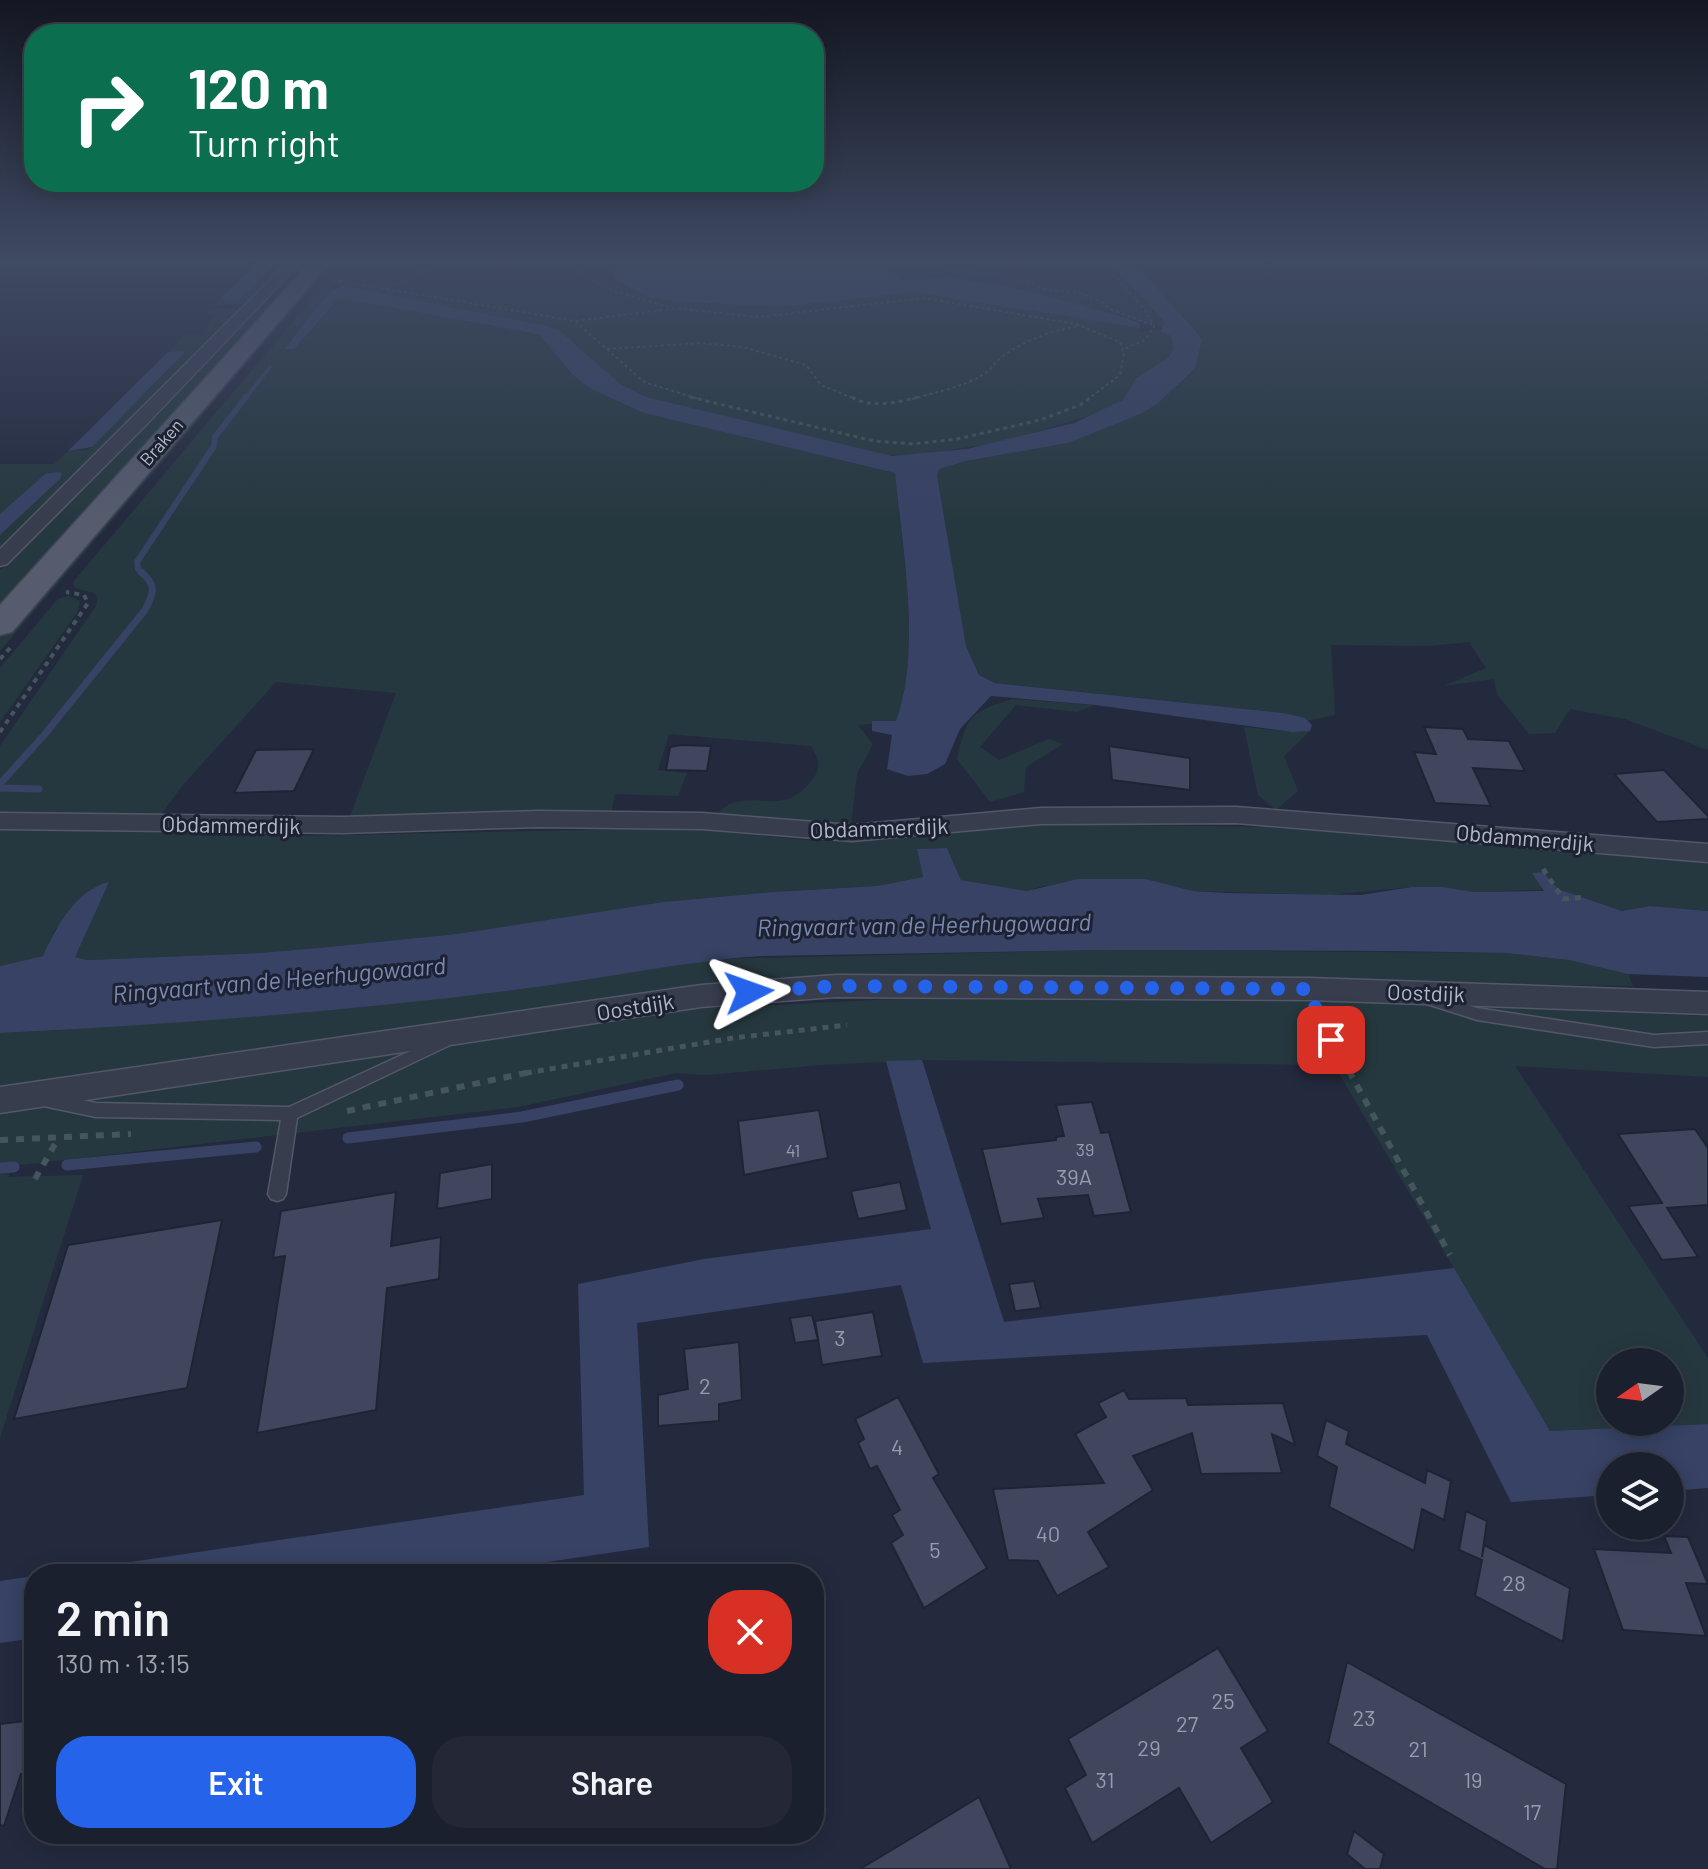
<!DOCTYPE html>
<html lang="en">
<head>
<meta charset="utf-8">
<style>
	:root { --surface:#1b202e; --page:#242836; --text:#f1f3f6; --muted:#a0a3aa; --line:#393e4a; --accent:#2563eb }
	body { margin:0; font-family:Barlow,sans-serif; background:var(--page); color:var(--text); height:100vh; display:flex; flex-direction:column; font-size:30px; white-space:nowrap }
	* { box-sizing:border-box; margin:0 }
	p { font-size:26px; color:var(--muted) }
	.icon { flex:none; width:44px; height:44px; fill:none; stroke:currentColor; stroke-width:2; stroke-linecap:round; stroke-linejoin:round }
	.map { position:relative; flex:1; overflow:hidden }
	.details { position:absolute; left:24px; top:1564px; width:800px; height:280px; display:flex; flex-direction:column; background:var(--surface); border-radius:32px; box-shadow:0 4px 20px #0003,0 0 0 2px var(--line) }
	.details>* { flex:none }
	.banner { position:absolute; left:24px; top:24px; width:800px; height:168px; border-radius:32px; box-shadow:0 4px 20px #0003,0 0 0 2px var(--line); background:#0b6e4f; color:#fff; overflow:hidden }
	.needle { width:52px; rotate:256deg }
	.tools { position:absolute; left:1596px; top:1348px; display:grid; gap:16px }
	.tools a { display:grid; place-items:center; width:88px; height:88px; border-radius:50%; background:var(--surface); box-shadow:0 4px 20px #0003,0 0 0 2px var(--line); font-size:40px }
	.pin { position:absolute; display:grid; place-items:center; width:68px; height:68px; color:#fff; margin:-34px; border-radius:16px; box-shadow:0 4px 12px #0006 }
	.me { position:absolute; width:88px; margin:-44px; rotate:86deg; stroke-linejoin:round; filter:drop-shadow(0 0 6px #0008) }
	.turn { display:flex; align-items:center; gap:28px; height:168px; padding:0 32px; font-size:36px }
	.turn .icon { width:104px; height:104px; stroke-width:2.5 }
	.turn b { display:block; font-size:56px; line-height:68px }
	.round { display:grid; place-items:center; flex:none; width:84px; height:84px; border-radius:32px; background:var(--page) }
	.overview { display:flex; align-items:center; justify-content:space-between; height:136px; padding:0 32px }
	h1 { font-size:48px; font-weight:600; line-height:60px }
	.cta { display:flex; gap:16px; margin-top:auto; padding:16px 32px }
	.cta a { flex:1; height:92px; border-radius:32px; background:var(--accent); color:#fff; font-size:32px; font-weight:600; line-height:92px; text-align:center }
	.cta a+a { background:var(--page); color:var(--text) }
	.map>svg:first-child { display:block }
	.green { fill:#26383f; fill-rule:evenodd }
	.water { fill:#374265 }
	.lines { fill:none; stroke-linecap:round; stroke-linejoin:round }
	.stream-far3 { stroke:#374265; stroke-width:4 }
	.stream-far2 { stroke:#374265; stroke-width:6 }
	.stream-far1 { stroke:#374265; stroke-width:7 }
	.stream { stroke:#374265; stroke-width:11 }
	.building { fill:#40465e; stroke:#1f2435; stroke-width:2 }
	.lane-casing { stroke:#535869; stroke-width:3 }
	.street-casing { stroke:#535869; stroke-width:3 }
	.primary-casing { stroke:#414657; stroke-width:3 }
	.path-far4 { stroke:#44555c; stroke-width:2; stroke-dasharray:3 3; stroke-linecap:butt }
	.path-far3 { stroke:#44555c; stroke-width:3; stroke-dasharray:4 4; stroke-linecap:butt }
	.path-far2 { stroke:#44555c; stroke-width:4; stroke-dasharray:5 5; stroke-linecap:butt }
	.path-far1 { stroke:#44555c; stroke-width:5; stroke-dasharray:6 6; stroke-linecap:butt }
	.path { stroke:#44555c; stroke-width:6; stroke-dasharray:8 8; stroke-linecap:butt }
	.lane { fill:#383d4e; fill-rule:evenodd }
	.street { fill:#383d4e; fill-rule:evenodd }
	.primary { fill:#565c6e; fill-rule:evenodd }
	.route { stroke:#2563eb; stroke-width:14; stroke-dasharray:0 25.2 }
	.labels { text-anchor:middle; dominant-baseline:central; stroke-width:6; stroke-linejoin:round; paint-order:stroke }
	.far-street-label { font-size:18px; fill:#b4b8c9; stroke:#1d2233 }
	.number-label { font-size:18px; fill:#979cae }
	.street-label { font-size:22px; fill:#b4b8c9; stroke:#1d2233 }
	.near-number-label { font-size:22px; fill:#979cae }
	.water-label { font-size:24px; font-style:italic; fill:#7b88b1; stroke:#1d2233 }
</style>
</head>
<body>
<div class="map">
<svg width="1708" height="1869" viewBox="0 0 1708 1869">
	<rect width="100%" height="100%" fill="#242a3e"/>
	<g class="green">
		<path d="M279 260H290L248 303 215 306 220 299 242 298Z"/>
		<path d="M329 260H336L0 651V637Z"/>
		<path d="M345 260H622L615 266 651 298 667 300 781 307 913 292 1140 328 1135 332 1160 331 1171 336 1174 348 1168 358 1136 378 1123 400 1102 412 1002 442 918 455H881L646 397 620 384 547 326 344 286 334 287 284 348 294 349 339 298 523 331 539 335 574 376 589 388 644 413 895 473C902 549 922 649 896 722L858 725 873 744 857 774 851 825 714 816C721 811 728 803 736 802 769 796 786 813 812 780 822 768 819 758 811 746L669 734 658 770 687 773 678 796 615 794 611 813 349 819 396 693 276 682 182 786 160 816 0 814V746L96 606 98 598 94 593 75 588 73 582Z"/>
		<path d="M906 260H1108L1165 324 1164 327 1046 299 1011 287 950 278 902 279 886 269Z"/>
		<path d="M1132 260H1708V750L1625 719 1570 709 1555 733 1529 734 1497 694 1494 679 1444 686 1486 668 1469 642 1428 646 1331 645 1335 715 1307 721 1284 713 996 683 979 675 966 646 937 475 939 469 966 461 1068 443 1157 404 1195 370 1202 340Z"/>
		<path d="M273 306 0 607V570L161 412 259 307Z"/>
		<path d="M212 309H242L0 552V535L60 479 45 474 0 515V464H54L68 451 88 450 186 352H168L186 335H203L215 313 207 314Z"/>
		<path d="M68 596 80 601 78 611 0 722V668L58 599Z"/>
		<path d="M1012 699 1094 705 1077 712 1016 705 980 747 999 760 1049 739 1063 744 1026 767 1024 792 990 802 957 759C967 716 971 712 1012 699Z"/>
		<path d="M1244 727 1292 732 1310 731 1284 756 1298 791 1276 810 1258 795Z"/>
		<path d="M1055 824 1266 827 1708 861V911L1650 906 1622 911 1558 889 1474 892 1443 887H1412L1328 895 1193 891 1146 879 1043 886 1027 891 961 880 947 848 917 849 923 877 877 886 772 892 663 902 456 934 328 947 260 953 87 960 74 957 108 882 55 929 43 956 0 966V827L305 836 676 828 817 841 887 839Z"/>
		<path d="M1102 950 1507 953 1569 960 1628 974 1633 986 875 976 771 979 686 989 0 1088V1033L65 1030 715 959Z"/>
		<path d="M898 999 1370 1002 1708 1016V1077L1515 1066 1708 1358V1424L1550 1431 1334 1065 922 1060 821 1065 706 1075 676 1073 518 1107 12 1166 8 1177 83 1175 0 1438V1111L691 1009ZM1610 1362H1670V1422H1610Z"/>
	</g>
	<g class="water">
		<path d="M260 260H279L242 298 236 301 220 299Z"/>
		<path d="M622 260H906L887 270 902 280 950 278 1011 287 1123 317 1139 323 1140 328 913 292 781 307 687 302 651 298 614 279 612 271Z"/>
		<path d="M1108 260H1132L1197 333 1202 340 1195 369 1157 404 1140 414 1068 443 966 461 939 469 937 475 966 646 979 675 995 683 1284 713 1305 718 1312 725 1310 731 1292 732 1095 705 991 696 960 729 945 764 927 774 908 776 887 769 892 735 872 731V721H896C922 649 902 548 895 473L644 413 589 388 574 376 539 335 523 331 339 298 294 349H284L331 290 344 286 547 326 561 332 620 384 646 397 892 456 967 449 1074 423 1123 400 1136 378 1168 358 1174 348 1171 336 1160 331 1165 323Z"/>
		<path d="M186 351 92 447 68 451 168 352Z"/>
		<path d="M57 472 62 473 60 479 0 535V514L45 474Z"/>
		<path d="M947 848 961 880 1027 891 1078 879H1146L1193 891 1226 893 1361 895 1412 887H1443L1474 892 1544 891 1532 873 1543 872 1558 889 1622 911 1650 906 1708 911V977L1628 974 1569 960 1507 953 1390 951 1102 950 760 956C687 961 616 976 544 986 364 1010 181 1024 0 1033V966L43 956C56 927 76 890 109 882L75 957 87 960 260 953 328 947 456 934 663 902 772 892 877 886 923 877 917 849Z"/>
		<path d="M922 1060 1004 1322 1454 1268 1550 1431 1708 1424V1488L1670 1491V1466H1610V1495L1511 1502 1427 1335 923 1363 901 1285 637 1323 649 1547 466 1574H49L584 1495 578 1284 704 1259 931 1229 886 1061Z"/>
		<path d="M34 1576V1638L0 1643V1581Z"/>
	</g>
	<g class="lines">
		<path class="stream-far3" d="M245 399 270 367"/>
		<path class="stream-far2" d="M144 574 138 569 137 562 214 446 215 437 246 397"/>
		<g class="stream-far1">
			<path d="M0 784 45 734 145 610C154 593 157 585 141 572"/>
			<path d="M0 788 39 789"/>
		</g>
		<g class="stream">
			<path d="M348 1138 522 1117 678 1085"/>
			<path d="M67 1165 256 1147"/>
			<path d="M0 1168 14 1167"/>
		</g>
	</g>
	<g class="building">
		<path d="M1424 727 1463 729 1468 739 1509 741 1525 771 1473 768 1491 806 1435 803 1414 752 1436 754Z"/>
		<path d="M681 745 711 746 707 771 666 770 670 747Z"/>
		<path d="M1109 746 1190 758V790L1112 780Z"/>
		<path d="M314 749 294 791 234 793 256 750Z"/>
		<path d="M1664 770 1708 816V819L1657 822 1614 774Z"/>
		<path d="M1092 1102 1101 1133 1109 1132 1131 1212 1094 1216 1088 1195 1038 1199 1044 1218 1001 1224 982 1149 1056 1140V1137L1064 1136 1056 1105Z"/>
		<path d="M819 1110 828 1158 744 1175 738 1121Z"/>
		<path d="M1695 1129 1708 1148V1205L1667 1208 1698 1257 1662 1260 1628 1206 1662 1203 1618 1134Z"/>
		<path d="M492 1164V1199L437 1209 440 1173Z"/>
		<path d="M900 1182 907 1210 858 1219 851 1191Z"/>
		<path d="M396 1192 391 1246 441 1237 439 1279 387 1288 376 1410 257 1433 285 1256 273 1258 281 1211Z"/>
		<path d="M222 1220 187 1388 14 1419 68 1245Z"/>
		<path d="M1034 1281 1041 1308 1015 1311 1009 1284Z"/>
		<path d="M873 1312 882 1356 822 1365 815 1321Z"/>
		<path d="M812 1315 818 1340 795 1343 790 1318Z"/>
		<path d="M739 1342 742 1400 719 1404V1421L658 1426V1395L688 1389 684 1349Z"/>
		<path d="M1124 1390 1129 1399 1186 1398 1188 1405 1283 1403 1295 1445 1272 1434 1282 1473 1201 1474 1192 1433 1133 1456 1153 1490 1088 1532 1109 1567 1057 1596 1038 1561 1008 1560 993 1489 1104 1483 1075 1434 1106 1417 1098 1403Z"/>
		<path d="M898 1397 939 1474 933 1478 987 1568 924 1608 891 1543 903 1535 892 1515 900 1510 877 1466 870 1469 858 1443 864 1439 855 1419Z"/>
		<path d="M1326 1420 1349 1431 1346 1444 1425 1483 1427 1470 1451 1481 1444 1520 1422 1509 1414 1551 1329 1507 1337 1467 1317 1456Z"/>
		<path d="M1466 1511 1487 1521 1482 1557 1484 1545 1570 1588 1563 1642 1475 1596 1482 1560 1459 1550Z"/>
		<path d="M1664 1536 1688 1537 1708 1584 1686 1583 1706 1636 1623 1630 1594 1549 1671 1553Z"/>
		<path d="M1218 1648 1268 1731 1241 1748 1273 1802 1211 1843 1179 1788 1092 1843 1065 1788 1086 1775 1068 1739Z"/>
		<path d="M1347 1662 1566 1784 1557 1869H1545L1328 1743Z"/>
		<path d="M34 1720V1773L21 1774 4 1826 0 1825V1724Z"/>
		<path d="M979 1797 1011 1869H860L915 1836Z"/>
		<path d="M1354 1831 1384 1854 1380 1869H1365L1347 1854Z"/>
	</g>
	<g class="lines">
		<defs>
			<g id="lane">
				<path d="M1432 994 1477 1008 1654 1035 1708 1032V1044L1654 1047 1477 1020 1427 1004 1425 1000 1427 996Z"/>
				<path d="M445 1035 450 1037 453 1041 450 1045 297 1118 286 1194 283 1199 277 1201 271 1199 268 1194 281 1120 96 1117 48 1107 42 1105 40 1100 42 1095 48 1093 96 1103 289 1107Z"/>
			</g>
			<g id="street">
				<path d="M290 260H303L146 425 7 564 0 566V549Z"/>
				<path d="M1236 807 1708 844V862L1236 823 1041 824 852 841 702 829 538 827 343 833 0 829V813L343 817 538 811 702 813 852 825 1041 808Z"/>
				<path d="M836 975 1309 978 1708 992V1014L1309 1000 836 997 701 1007 0 1113V1087L701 985Z"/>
			</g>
			<path id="primary" d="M312 260H332L12 632 0 635V605Z"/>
		</defs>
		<use href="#lane" class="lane-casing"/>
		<use href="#street" class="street-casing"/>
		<use href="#primary" class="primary-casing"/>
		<g class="path-far4">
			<path d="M556 260 616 292 673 308 759 317 924 298 1076 324 1120 342 1124 354 1120 375 1088 399"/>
			<path d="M943 260 941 269 996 275 1028 282 1046 290 1076 292 1100 301 1112 310 1152 325"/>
			<path d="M1101 260 1145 310 1154 327 1145 340 1124 349"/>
			<path d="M333 280 575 321 644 382 699 399"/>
			<path d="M385 289 423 271 467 260"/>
			<path d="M576 321 669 309"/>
			<path d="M607 349 701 343 743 347 806 365 821 385 855 399"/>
			<path d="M912 399C936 392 966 387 987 372 992 369 994 363 999 359 1025 340 1047 332 1078 326"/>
		</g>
		<g class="path-far3">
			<path d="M690 397 874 441 913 444 957 439 1040 420 1080 405 1091 397"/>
			<path d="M852 397C869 409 899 402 919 397"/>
		</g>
		<g class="path-far2">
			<path d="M0 659 10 648"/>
			<path d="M0 732 88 603 84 595 66 592"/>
		</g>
		<g class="path-far1">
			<path d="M1543 869 1563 899 1587 897"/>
			<path d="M1317 1014 1350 1073"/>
			<path d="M526 1073 733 1038 847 1025"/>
		</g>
		<g class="path">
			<path d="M1349 1071 1450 1255"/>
			<path d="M347 1111 535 1071"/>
			<path d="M0 1140 131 1134"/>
			<path d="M35 1179 58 1139"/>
		</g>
		<use href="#lane" class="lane"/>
		<use href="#street" class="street"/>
		<use href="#primary" class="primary"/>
	</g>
	<linearGradient id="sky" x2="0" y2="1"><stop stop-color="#141722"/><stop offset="0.5" stop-color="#3f4a63"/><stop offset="1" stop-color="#3f4a63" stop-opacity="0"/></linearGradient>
	<rect width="1708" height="521" fill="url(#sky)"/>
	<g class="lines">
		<path class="route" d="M749 992 836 986 1309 989 1317 1013 1331 1040"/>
	</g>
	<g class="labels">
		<g class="far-street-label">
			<text transform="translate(161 442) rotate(-49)">Braken</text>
		</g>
		<g class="number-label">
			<text x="1085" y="1149">39</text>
			<text x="793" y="1150">41</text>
		</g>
		<g class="street-label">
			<text transform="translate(231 824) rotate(1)">Obdammerdijk</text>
			<text transform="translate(879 827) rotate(-2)">Obdammerdijk</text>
			<text transform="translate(1525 837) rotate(5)">Obdammerdijk</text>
			<text transform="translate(1426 992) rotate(2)">Oostdijk</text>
			<text transform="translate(635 1006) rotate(-9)">Oostdijk</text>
		</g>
		<g class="near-number-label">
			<text x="1074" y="1176">39A</text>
			<text x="840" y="1337">3</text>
			<text x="705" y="1385">2</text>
			<text x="897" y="1446">4</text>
			<text x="1048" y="1533">40</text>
			<text x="935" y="1549">5</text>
			<text x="1514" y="1582">28</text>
			<text x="1223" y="1700">25</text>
			<text x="1364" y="1717">23</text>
			<text x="1187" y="1723">27</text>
			<text x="1149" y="1747">29</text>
			<text x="1418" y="1748">21</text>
			<text x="1105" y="1779">31</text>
			<text x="1473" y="1779">19</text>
			<text x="1532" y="1811">17</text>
		</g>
		<g class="water-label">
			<text transform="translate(924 924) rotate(-1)">Ringvaart van de Heerhugowaard</text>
			<text transform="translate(279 979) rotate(-5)">Ringvaart van de Heerhugowaard</text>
		</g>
	</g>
</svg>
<div class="tools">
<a><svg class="needle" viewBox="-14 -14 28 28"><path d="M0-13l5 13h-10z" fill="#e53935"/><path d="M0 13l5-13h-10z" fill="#a0a3aa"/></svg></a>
<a><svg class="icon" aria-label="layers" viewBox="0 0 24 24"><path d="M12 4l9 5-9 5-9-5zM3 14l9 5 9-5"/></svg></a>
</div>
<div class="pin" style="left:1331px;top:1040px;background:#d93025"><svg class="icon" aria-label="arrive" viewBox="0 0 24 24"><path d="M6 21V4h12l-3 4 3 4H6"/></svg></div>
<svg class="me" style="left:749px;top:992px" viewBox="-20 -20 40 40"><path d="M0-17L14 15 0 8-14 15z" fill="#2563eb" stroke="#fff" stroke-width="4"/></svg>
<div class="banner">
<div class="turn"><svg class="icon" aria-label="right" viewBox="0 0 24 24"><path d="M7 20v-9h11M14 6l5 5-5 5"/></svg><div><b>120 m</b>Turn right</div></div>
</div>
<section class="details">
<div class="overview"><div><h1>2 min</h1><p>130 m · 13:15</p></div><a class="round" style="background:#d93025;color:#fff"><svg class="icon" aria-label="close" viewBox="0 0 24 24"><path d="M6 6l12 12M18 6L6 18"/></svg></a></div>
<div class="cta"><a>Exit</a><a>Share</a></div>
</section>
</div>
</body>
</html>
